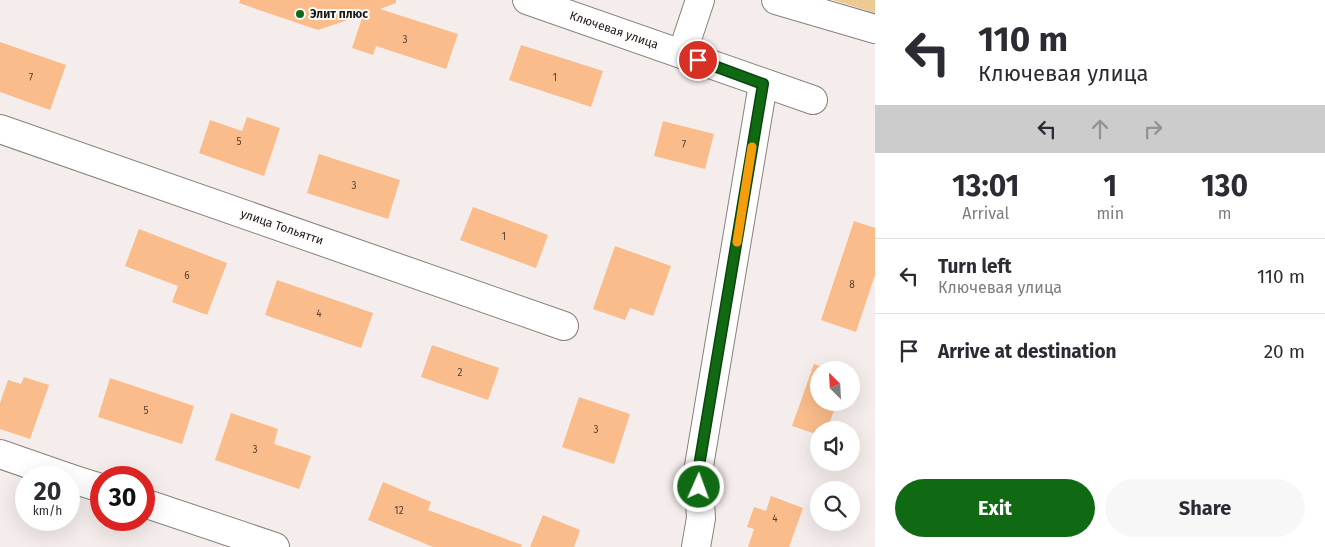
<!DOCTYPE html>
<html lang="en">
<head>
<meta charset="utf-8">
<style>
	:root { --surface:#fff; --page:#f7f7f7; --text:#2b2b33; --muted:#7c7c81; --line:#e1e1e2; --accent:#106a13 }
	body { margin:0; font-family:"Fira Sans",sans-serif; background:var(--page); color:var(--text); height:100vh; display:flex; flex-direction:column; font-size:19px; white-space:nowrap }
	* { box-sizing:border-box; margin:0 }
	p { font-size:16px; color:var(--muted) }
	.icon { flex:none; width:28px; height:28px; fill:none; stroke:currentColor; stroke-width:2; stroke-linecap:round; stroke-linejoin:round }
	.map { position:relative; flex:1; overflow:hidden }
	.side { display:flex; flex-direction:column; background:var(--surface); width:450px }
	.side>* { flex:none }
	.banner { background:#fff; color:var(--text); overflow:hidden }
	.needle { width:32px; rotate:336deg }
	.tools { position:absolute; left:810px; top:361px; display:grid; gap:10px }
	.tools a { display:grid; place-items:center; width:50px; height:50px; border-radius:50%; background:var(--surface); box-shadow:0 5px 20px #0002; font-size:25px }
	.speed { position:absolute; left:15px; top:466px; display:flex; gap:10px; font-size:25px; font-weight:700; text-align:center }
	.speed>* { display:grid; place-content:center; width:65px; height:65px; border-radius:50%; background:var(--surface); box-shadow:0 5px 20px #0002; line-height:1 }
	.speed small { font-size:12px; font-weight:400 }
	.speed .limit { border:8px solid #d22; background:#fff; color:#111 }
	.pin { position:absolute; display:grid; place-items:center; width:42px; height:42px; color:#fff; margin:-21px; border:2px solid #fff; border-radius:50%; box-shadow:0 1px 5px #0007 }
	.me { position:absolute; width:55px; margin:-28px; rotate:2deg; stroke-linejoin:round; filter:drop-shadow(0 0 4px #0008) }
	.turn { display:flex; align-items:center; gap:18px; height:105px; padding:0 20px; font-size:22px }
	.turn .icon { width:65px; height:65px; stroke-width:2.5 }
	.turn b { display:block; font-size:35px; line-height:42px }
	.lanes { display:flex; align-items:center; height:48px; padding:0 20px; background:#0003; justify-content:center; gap:25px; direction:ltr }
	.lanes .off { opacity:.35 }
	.eta { display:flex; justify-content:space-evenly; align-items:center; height:85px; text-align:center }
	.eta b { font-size:30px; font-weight:700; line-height:35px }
	.button { display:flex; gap:10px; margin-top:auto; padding:10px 20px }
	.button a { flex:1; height:58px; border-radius:30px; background:var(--accent); color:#fff; font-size:20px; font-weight:700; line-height:58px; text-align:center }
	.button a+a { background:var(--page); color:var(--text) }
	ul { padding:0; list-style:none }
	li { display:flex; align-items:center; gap:15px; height:75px; padding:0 20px; border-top:1px solid var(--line) }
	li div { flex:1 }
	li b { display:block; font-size:19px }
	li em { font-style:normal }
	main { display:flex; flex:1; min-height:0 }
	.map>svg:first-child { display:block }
	.green { fill:#ecca91 }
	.building { fill:#fabc8b }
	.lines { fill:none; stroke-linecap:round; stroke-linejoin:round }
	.minor-casing { stroke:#87807e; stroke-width:30 }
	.minor { stroke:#fff; stroke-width:28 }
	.route-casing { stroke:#0a450c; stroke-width:12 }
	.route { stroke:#106a13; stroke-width:9 }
	.slow { stroke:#f59e0b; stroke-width:9 }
	.poi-dot { fill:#106a13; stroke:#fffcfb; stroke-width:2 }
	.labels { text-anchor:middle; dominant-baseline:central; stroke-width:4; stroke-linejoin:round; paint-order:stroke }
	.number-label { font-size:10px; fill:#534235 }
	.poi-label { font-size:12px; font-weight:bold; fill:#1b1918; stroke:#fffcfb; text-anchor:start }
	.street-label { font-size:12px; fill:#1b1918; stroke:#fffcfb }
</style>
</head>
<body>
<main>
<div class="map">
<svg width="875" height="547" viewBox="0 0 875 547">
	<rect width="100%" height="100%" fill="#f5edeb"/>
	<path class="green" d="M833 0H875V13Z"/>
	<g class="building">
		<path d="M240 0H396V3L380 9 458 34 446 69 376 46 373 55 352 48 363 15 318 30 239 3Z"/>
		<path d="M0 42 66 65 50 110 0 92Z"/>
		<path d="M521 45 603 71 591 107 509 80Z"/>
		<path d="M247 117 280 128 264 176 199 153 210 120 242 131Z"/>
		<path d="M663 121 714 134 705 169 654 156Z"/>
		<path d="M319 154 400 180 388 219 307 193Z"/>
		<path d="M473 207 548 235 536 268 460 240Z"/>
		<path d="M854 221 875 228V275L856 332 821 320Z"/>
		<path d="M139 229 227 263 207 315 172 302 178 286 125 266Z"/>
		<path d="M615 246 671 266 653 316 630 308 625 320 593 309Z"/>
		<path d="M277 280 373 313 361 348 265 315Z"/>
		<path d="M432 345 499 368 488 400 421 377Z"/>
		<path d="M814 364 831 370H819V402H837L827 430H819V435L792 426Z"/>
		<path d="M24 377 49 385 30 439 0 429V403L8 380 21 384Z"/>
		<path d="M110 378 194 406 182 444 98 417Z"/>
		<path d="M579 397 630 414 614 464 562 447Z"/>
		<path d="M231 413 278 429 274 444 311 456 299 489 215 460Z"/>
		<path d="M383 482 431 502 428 510 522 545 521 547H433L368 520Z"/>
		<path d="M771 496 803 508 789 547H748L754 529 747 527 754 507 766 511Z"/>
		<path d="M543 515 580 530 574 547H530Z"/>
	</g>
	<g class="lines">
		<defs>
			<g id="minor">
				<path d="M527 0 813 100"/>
				<path d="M776 0 875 29"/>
				<path d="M682 54 700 0"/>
				<path d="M0 129 564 326"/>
				<path d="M0 454 69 478"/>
				<path d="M69 478 101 488"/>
				<path d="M144 503 275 547"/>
				<path d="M696 547 701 518 698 472 763 84"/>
			</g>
		</defs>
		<use href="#minor" class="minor-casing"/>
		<use href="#minor" class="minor"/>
	</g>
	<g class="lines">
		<defs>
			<path id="route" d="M698 60 763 84 698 472 699 487"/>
		</defs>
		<use href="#route" class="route-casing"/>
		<use href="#route" class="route"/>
		<path class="slow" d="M737 242 752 147"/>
	</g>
	<circle class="poi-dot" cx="300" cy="14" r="5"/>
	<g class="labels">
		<g class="number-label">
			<text x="405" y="40">3</text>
			<text x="31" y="78">7</text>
			<text x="555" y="78">1</text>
			<text x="239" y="142">5</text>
			<text x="684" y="145">7</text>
			<text x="354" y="186">3</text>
			<text x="504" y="237">1</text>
			<text x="187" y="276">6</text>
			<text x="852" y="285">8</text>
			<text x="319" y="314">4</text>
			<text x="460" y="373">2</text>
			<text x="146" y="411">5</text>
			<text x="596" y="430">3</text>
			<text x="255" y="450">3</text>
			<text x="399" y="511">12</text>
			<text x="775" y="519">4</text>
		</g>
		<g class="poi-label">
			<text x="310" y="14">Элит плюс</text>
		</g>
		<g class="street-label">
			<text transform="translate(614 30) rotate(19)">Ключевая улица</text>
			<text transform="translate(282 227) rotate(19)">улица Тольятти</text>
		</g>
	</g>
</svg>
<div class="tools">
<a><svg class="needle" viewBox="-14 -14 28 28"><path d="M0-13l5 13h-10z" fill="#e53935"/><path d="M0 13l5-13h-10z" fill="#7c7c81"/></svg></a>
<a><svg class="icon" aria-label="sound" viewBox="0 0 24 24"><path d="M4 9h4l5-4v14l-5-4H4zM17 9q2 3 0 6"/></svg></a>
<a><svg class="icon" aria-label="search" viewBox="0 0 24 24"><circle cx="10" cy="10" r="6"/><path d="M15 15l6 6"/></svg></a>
</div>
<div class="speed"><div>20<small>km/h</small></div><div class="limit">30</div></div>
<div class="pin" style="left:698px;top:60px;background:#d93025"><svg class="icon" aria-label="arrive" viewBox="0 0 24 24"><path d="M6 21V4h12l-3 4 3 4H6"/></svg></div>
<svg class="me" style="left:699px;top:487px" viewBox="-20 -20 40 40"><circle r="17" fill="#106a13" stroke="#fff" stroke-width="3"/><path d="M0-11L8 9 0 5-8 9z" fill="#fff"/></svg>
</div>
<section class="side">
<div class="banner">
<div class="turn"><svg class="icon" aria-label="left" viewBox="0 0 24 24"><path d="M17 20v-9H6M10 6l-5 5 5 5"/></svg><div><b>110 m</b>Ключевая улица</div></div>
<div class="lanes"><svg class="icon" aria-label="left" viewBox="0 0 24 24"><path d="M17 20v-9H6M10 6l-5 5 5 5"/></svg><svg class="icon off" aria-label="ahead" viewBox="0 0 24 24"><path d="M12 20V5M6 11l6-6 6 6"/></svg><svg class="icon off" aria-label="right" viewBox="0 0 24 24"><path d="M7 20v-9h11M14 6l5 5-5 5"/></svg></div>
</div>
<div class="eta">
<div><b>13:01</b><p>Arrival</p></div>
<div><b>1</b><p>min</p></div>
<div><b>130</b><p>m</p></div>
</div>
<ul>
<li><svg class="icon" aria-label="left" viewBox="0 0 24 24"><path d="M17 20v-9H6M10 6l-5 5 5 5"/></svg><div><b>Turn left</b><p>Ключевая улица</p></div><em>110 m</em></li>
<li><svg class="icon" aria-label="arrive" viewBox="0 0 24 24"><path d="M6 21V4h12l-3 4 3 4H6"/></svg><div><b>Arrive at destination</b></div><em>20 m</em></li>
</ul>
<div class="button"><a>Exit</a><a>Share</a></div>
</section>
</main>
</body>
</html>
